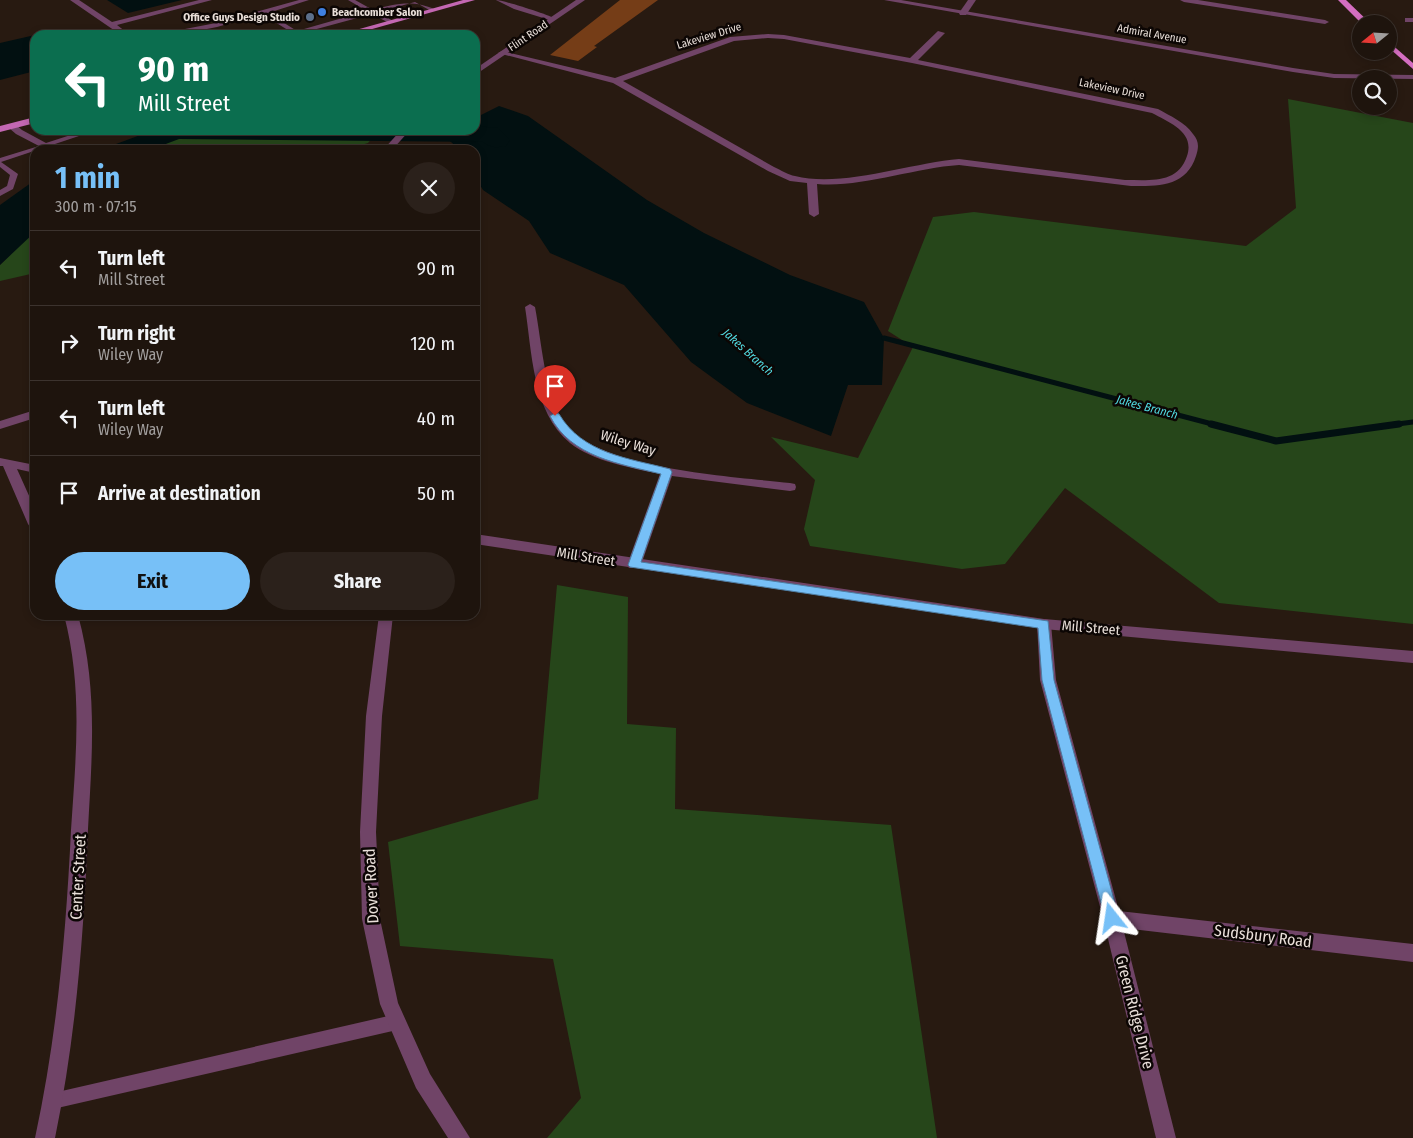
<!DOCTYPE html>
<html lang="en">
<head>
<meta charset="utf-8">
<style>
	:root { --surface:#1e140d; --page:#2b211b; --text:#f1f3f6; --muted:#a19e9d; --line:#3c332e; --accent:#77c0f7 }
	body { margin:0; font-family:"Fira Sans Condensed",sans-serif; background:var(--page); color:var(--text); height:100vh; display:flex; flex-direction:column; font-size:19px; white-space:nowrap }
	* { box-sizing:border-box; margin:0 }
	p { font-size:16px; color:var(--muted) }
	.icon { flex:none; width:28px; height:28px; fill:none; stroke:currentColor; stroke-width:2; stroke-linecap:round; stroke-linejoin:round }
	.map { position:relative; flex:1; overflow:hidden }
	.panel { position:absolute; left:30px; top:145px; width:450px; height:475px; display:flex; flex-direction:column; background:var(--surface); border-radius:15px; box-shadow:0 2px 8px #0003,0 0 0 1px var(--line) }
	.panel>* { flex:none }
	.top-card { position:absolute; left:30px; top:30px; width:450px; height:105px; border-radius:15px; box-shadow:0 2px 8px #0003,0 0 0 1px var(--line); background:#0b6e4f; color:#fff; overflow:hidden }
	.needle { width:32px; rotate:252deg }
	.buttons { position:absolute; left:1352px; top:15px; display:grid; gap:10px }
	.buttons a { display:grid; place-items:center; width:45px; height:45px; border-radius:50%; background:var(--surface); box-shadow:0 2px 8px #0003,0 0 0 1px var(--line); font-size:25px }
	.pin { position:absolute; display:grid; place-items:center; width:42px; height:42px; color:#fff; margin:-51px -21px; border-radius:50% 50% 50% 0; rotate:-45deg; box-shadow:0 0 5px #0007 }
	.pin .icon { rotate:45deg }
	.me { position:absolute; width:55px; margin:-28px; rotate:345deg; stroke-linejoin:round; filter:drop-shadow(0 0 4px #0008) }
	.turn { display:flex; align-items:center; gap:18px; height:105px; padding:0 25px; font-size:22px }
	.turn .icon { width:65px; height:65px; stroke-width:2.5 }
	.turn b { display:block; font-size:35px; line-height:42px }
	.round { display:grid; place-items:center; flex:none; width:52px; height:52px; border-radius:26px; background:var(--page) }
	.head { display:flex; align-items:center; justify-content:space-between; height:85px; padding:0 25px }
	h1 { font-size:30px; font-weight:700; line-height:38px; color:var(--accent) }
	.button { display:flex; gap:10px; margin-top:auto; padding:10px 25px }
	.button a { flex:1; height:58px; border-radius:30px; background:var(--accent); color:#111; font-size:20px; font-weight:700; line-height:58px; text-align:center }
	.button a+a { background:var(--page); color:var(--text) }
	ul { padding:0; list-style:none }
	li { display:flex; align-items:center; gap:15px; height:75px; padding:0 25px; border-top:1px solid var(--line) }
	li div { flex:1 }
	li b { display:block; font-size:19px }
	li em { font-style:normal }
	.map>svg:first-child { display:block }
	.green { fill:#26461a }
	.water { fill:#021011 }
	.lines { fill:none; stroke-linecap:round; stroke-linejoin:round }
	.stream-far1 { stroke:#021011; stroke-width:5 }
	.stream { stroke:#021011; stroke-width:7 }
	.river { fill:#021011; fill-rule:evenodd }
	.building { fill:#753d17 }
	.service { fill:#704467; fill-rule:evenodd }
	.minor { fill:#704467; fill-rule:evenodd }
	.tertiary { fill:#704467; fill-rule:evenodd }
	.primary { fill:#c367b2; fill-rule:evenodd }
	.trunk { fill:#d46ec1; fill-rule:evenodd }
	.route { fill:#77c0f7; stroke:#4d7da1 }
	.shop-dot { fill:#3f7fe0; stroke:#0c0604; stroke-width:2 }
	.service-dot { fill:#5c6f8a; stroke:#0c0604; stroke-width:2 }
	.labels { text-anchor:middle; dominant-baseline:central; stroke-width:5; stroke-linejoin:round; paint-order:stroke }
	.far-poi-label { font-size:11px; font-weight:bold; fill:#e9dfd9; stroke:#0c0604; text-anchor:start }
	.far-street-label { font-size:11px; fill:#e9dfd9; stroke:#0c0604 }
	.far-water-label { font-size:12px; font-style:italic; fill:#51dae1; stroke:#0c0604 }
	.street-label { font-size:14px; fill:#e9dfd9; stroke:#0c0604 }
	.near-street-label { font-size:16px; fill:#e9dfd9; stroke:#0c0604 }
</style>
</head>
<body>
<div class="map">
<svg width="1413" height="1138" viewBox="0 0 1413 1138">
	<rect width="100%" height="100%" fill="#281a11"/>
	<g class="green">
		<path d="M1288 99 1413 123V624L1219 603 1065 488 1005 564 962 569 810 546 804 529 815 480 771 437 858 458 913 347 888 331 933 217 974 212 1246 246 1296 208Z"/>
		<path d="M200 130H379L368 143 361 145 292 150H137L187 132Z"/>
		<path d="M33 232H35V273L0 281V265Z"/>
		<path d="M557 585 628 597 627 724 676 728 675 809 891 825 937 1138H547L581 1098 553 959 400 946 388 842 538 799Z"/>
	</g>
	<g class="water">
		<path d="M107 0H182L128 13Z"/>
		<path d="M35 35V71L0 80V43Z"/>
		<path d="M499 106 528 116 647 200 704 233 790 275 864 302 884 338 882 385H848L831 436 747 403 691 362 624 285 550 253 529 221 483 190 475 177V150H460L442 134 451 130H475V118Z"/>
		<path d="M176 131 133 150H103Z"/>
		<path d="M35 180V232L0 265V205Z"/>
	</g>
	<g class="lines">
		<g class="stream-far1">
			<path d="M884 338 1216 425"/>
			<path d="M1390 425 1413 422"/>
		</g>
		<path class="stream" d="M1211 424 1276 441 1399 424"/>
		<path class="river" d="M475 126 498 128 510 140 506 146C497 148 491 148 483 142L179 139 150 150H112L116 144 154 130H475Z"/>
	</g>
	<path class="building" d="M620 0H658L594 46 597 47 578 61 550 55Z"/>
	<g class="lines">
		<g class="service">
			<path d="M299 0H309L268 13 297 31 367 11 348 0H355L373 10C397 3 415 0 436 10L431 11 415 2 378 12 393 21V23H389L372 14 302 33 303 35H286L291 32 262 14 217 27 177 35H168L185 29 216 23Z"/>
			<path d="M496 0C503 0 549 15 556 19L553 21 514 9Z"/>
			<path d="M9 124H15L22 130 46 143 86 130H97L1 162 18 174 13 189 0 196V190L7 186 10 175 0 167V158L39 146 16 134 9 128Z"/>
			<path d="M397 1014 402 1017 405 1022 402 1027 397 1030 53 1109 47 1107 45 1101 47 1095 53 1093Z"/>
		</g>
		<g class="minor">
			<path d="M70 0H79L112 22 199 0H212L117 25 130 35H121Z"/>
			<path d="M968 0H976L966 15H960L959 13Z"/>
			<path d="M1180 0H1198L1325 20 1329 22 1325 24 1184 2Z"/>
			<rect x="1405" y="18" width="8" height="4"/>
			<path d="M938 31 945 33 918 60 1158 109C1170 116 1185 122 1193 134 1199 141 1199 147 1196 156 1186 187 1159 186 1131 186L959 165C914 168 860 188 817 184L819 214 814 217 809 214 807 183 790 181 768 171 613 83 498 53 502 51 615 78 730 37 768 34 784 35 910 58ZM768 38 784 39 912 63 1152 113C1170 123 1195 132 1187 156 1178 184 1150 180 1125 180L959 159C910 163 842 188 795 176 788 175 781 170 774 167L623 81 734 41Z"/>
			<path d="M530 304 535 307C542 344 544 389 563 421 592 469 737 477 790 483L795 484 796 487 795 490 790 491 672 476 641 565 639 568H629L627 565 660 474C632 468 592 461 570 443 532 412 532 351 525 307Z"/>
			<path d="M1044 619 1049 620 1051 624 1056 680 1119 911 1413 944V962L1123 928 1176 1138H1156L1103 918 1040 680 1037 624 1039 620Z"/>
		</g>
		<g class="tertiary">
			<path d="M576 0H585L475 75V69Z"/>
			<path d="M884 0H901L1293 68 1334 74 1413 75V79L1334 78 1293 72Z"/>
			<path d="M401 130H410L392 150H383Z"/>
			<path d="M35 410V418L0 429V421Z"/>
			<path d="M0 458 35 465V473L17 469 35 509V529L30 527 28 524 3 466H0Z"/>
			<path d="M475 534 1044 619 1413 651V663L1044 629 475 544Z"/>
			<path d="M64 615H78C98 688 92 755 88 829 84 933 76 1036 55 1138H35C57 1036 66 934 71 830 76 755 83 688 64 615Z"/>
			<path d="M379 615H393L382 716 376 832 380 919 398 1003 430 1074 470 1138H448L416 1088 380 1004 362 919 360 832 366 716Z"/>
		</g>
		<g class="primary">
			<path d="M463 0H475L351 35H338Z"/>
			<path d="M35 117V123L0 132V126Z"/>
		</g>
		<g class="trunk">
			<path d="M1338 0H1346L1371 24H1362Z"/>
			<path d="M1389 42 1413 63V69L1389 48Z"/>
		</g>
	</g>
	<path class="route" d="M555 413 559 414C583 454 628 458 670 469L672 472 641 562 1048 621 1054 680 1119 918 1117 923 1112 925 1107 923 1105 918 1042 680 1038 628 630 567 628 565 661 474C620 464 571 457 550 416Z"/>
	<circle class="shop-dot" cx="322" cy="12" r="5"/>
	<circle class="service-dot" cx="310" cy="17" r="5"/>
	<g class="labels">
		<g class="far-poi-label">
			<text x="332" y="12">Beachcomber Salon</text>
			<text x="300" y="17" text-anchor="end">Office Guys Design Studio</text>
		</g>
		<g class="far-street-label">
			<text transform="translate(1152 34) rotate(10)">Admiral Avenue</text>
			<text transform="translate(528 36) rotate(-34)">Flint Road</text>
			<text transform="translate(709 36) rotate(-17)">Lakeview Drive</text>
			<text transform="translate(1112 89) rotate(12)">Lakeview Drive</text>
		</g>
		<g class="far-water-label">
			<text transform="translate(748 352) rotate(42)">Jakes Branch</text>
			<text transform="translate(1147 407) rotate(15)">Jakes Branch</text>
		</g>
		<g class="street-label">
			<text transform="translate(628 443) rotate(17)">Wiley Way</text>
			<text transform="translate(586 557) rotate(9)">Mill Street</text>
			<text transform="translate(1091 628) rotate(5)">Mill Street</text>
		</g>
		<g class="near-street-label">
			<text transform="translate(78 877) rotate(-87)">Center Street</text>
			<text transform="translate(371 886) rotate(-93)">Dover Road</text>
			<text transform="translate(1263 936) rotate(7)">Sudsbury Road</text>
			<text transform="translate(1135 1012) rotate(76)">Green Ridge Drive</text>
		</g>
	</g>
</svg>
<div class="buttons">
<a><svg class="needle" viewBox="-14 -14 28 28"><path d="M0-13l5 13h-10z" fill="#e53935"/><path d="M0 13l5-13h-10z" fill="#a19e9d"/></svg></a>
<a><svg class="icon" aria-label="search" viewBox="0 0 24 24"><circle cx="10" cy="10" r="6"/><path d="M15 15l6 6"/></svg></a>
</div>
<div class="pin" style="left:555px;top:416px;background:#d93025"><svg class="icon" aria-label="arrive" viewBox="0 0 24 24"><path d="M6 21V4h12l-3 4 3 4H6"/></svg></div>
<svg class="me" style="left:1112px;top:918px" viewBox="-20 -20 40 40"><path d="M0-17L14 15 0 8-14 15z" fill="#77c0f7" stroke="#fff" stroke-width="4"/></svg>
<div class="top-card">
<div class="turn"><svg class="icon" aria-label="left" viewBox="0 0 24 24"><path d="M17 20v-9H6M10 6l-5 5 5 5"/></svg><div><b>90 m</b>Mill Street</div></div>
</div>
<section class="panel">
<div class="head"><div><h1>1 min</h1><p>300 m · 07:15</p></div><a class="round"><svg class="icon" aria-label="close" viewBox="0 0 24 24"><path d="M6 6l12 12M18 6L6 18"/></svg></a></div>
<ul>
<li><svg class="icon" aria-label="left" viewBox="0 0 24 24"><path d="M17 20v-9H6M10 6l-5 5 5 5"/></svg><div><b>Turn left</b><p>Mill Street</p></div><em>90 m</em></li>
<li><svg class="icon" aria-label="right" viewBox="0 0 24 24"><path d="M7 20v-9h11M14 6l5 5-5 5"/></svg><div><b>Turn right</b><p>Wiley Way</p></div><em>120 m</em></li>
<li><svg class="icon" aria-label="left" viewBox="0 0 24 24"><path d="M17 20v-9H6M10 6l-5 5 5 5"/></svg><div><b>Turn left</b><p>Wiley Way</p></div><em>40 m</em></li>
<li><svg class="icon" aria-label="arrive" viewBox="0 0 24 24"><path d="M6 21V4h12l-3 4 3 4H6"/></svg><div><b>Arrive at destination</b></div><em>50 m</em></li>
</ul>
<div class="button"><a>Exit</a><a>Share</a></div>
</section>
</div>
</body>
</html>
